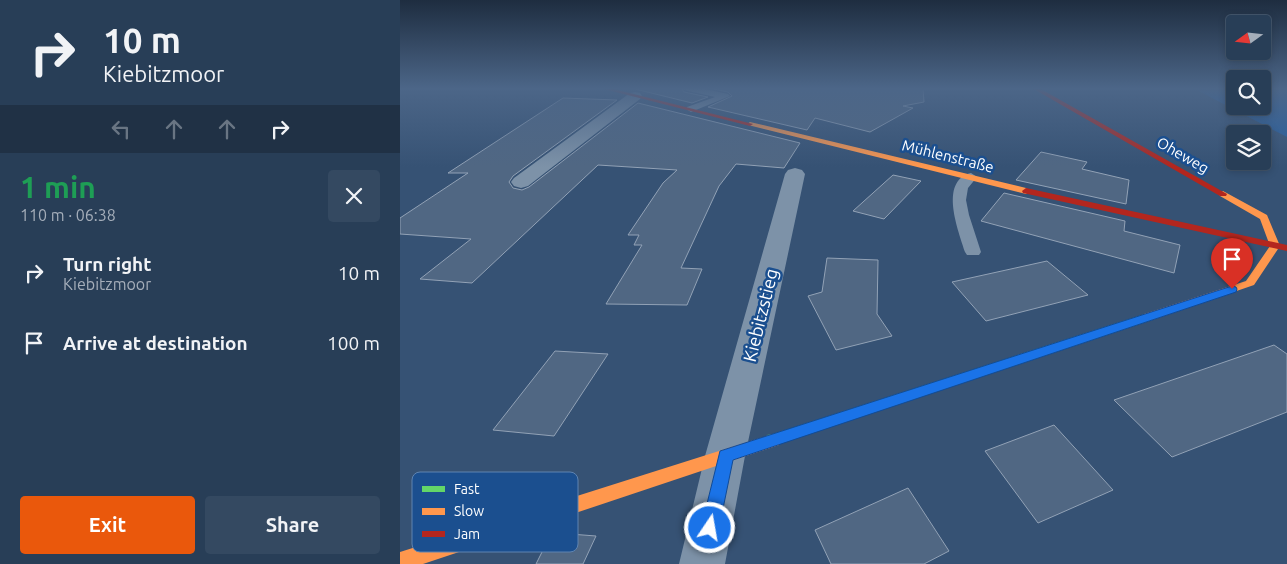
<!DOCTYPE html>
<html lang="en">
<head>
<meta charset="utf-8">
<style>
	:root { --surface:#283e57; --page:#344961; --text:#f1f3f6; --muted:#a5aeba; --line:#44576d; --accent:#ea580c }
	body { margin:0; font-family:Ubuntu,sans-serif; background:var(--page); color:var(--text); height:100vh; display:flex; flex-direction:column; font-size:19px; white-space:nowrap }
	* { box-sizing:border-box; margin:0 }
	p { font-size:16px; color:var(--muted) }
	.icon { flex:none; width:28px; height:28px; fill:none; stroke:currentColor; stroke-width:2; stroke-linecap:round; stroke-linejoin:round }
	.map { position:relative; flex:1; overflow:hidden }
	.details { display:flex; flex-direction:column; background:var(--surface); width:400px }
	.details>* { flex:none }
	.guide { background:#283e57; color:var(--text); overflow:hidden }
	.needle { width:32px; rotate:255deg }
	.tools { position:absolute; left:826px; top:15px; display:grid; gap:10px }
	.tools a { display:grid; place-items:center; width:45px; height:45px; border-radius:5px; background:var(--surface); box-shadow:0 2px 8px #0003,0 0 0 1px var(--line); font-size:25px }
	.pin { position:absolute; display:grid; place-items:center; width:42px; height:42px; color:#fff; margin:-51px -21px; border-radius:50% 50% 50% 0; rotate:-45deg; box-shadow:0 0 5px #0007 }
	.pin .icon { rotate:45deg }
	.me { position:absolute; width:55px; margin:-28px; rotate:12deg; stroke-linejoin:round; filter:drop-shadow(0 0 4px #0008) }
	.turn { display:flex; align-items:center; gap:18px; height:105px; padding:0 20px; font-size:22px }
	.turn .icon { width:65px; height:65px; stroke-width:2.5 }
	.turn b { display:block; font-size:35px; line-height:42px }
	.lanes { display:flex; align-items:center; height:48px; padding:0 20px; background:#0003; justify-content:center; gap:25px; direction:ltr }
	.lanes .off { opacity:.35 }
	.round { display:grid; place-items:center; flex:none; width:52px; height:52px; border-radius:5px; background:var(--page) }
	.headline { display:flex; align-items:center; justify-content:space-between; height:85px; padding:0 20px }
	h1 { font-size:30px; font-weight:700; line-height:38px; color:#1e9e55 }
	.button { display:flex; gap:10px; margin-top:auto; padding:10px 20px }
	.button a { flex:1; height:58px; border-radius:5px; background:var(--accent); color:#fff; font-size:20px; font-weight:700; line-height:58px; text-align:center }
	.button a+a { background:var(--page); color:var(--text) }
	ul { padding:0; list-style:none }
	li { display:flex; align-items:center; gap:15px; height:70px; padding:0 20px }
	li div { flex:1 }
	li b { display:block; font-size:19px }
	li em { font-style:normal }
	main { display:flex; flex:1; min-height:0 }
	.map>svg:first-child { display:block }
	.green { fill:#265fa1 }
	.building { fill:#506783; stroke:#92a2b6 }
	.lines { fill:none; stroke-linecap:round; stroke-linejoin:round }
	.lane { fill:#7d92a8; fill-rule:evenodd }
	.street { fill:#7d92a8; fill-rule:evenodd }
	.fast { fill:#63d668; fill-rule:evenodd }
	.slow { fill:#ff974d; fill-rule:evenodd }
	.jam { fill:#b3261e; fill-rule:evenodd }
	.route { fill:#1a73e8; stroke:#114b97 }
	.labels { text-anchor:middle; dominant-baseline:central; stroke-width:5; stroke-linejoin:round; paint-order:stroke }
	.far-street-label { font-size:15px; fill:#fff; stroke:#1b4f8f }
	.street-label { font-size:18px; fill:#fff; stroke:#1b4f8f }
	.key { fill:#1b4f8f; stroke:#5f84b1; stroke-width:1 }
	.key-label { font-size:14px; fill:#fff }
</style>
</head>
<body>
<main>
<section class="details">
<div class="guide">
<div class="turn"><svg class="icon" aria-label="right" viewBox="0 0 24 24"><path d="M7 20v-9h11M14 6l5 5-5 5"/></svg><div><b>10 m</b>Kiebitzmoor</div></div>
<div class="lanes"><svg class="icon off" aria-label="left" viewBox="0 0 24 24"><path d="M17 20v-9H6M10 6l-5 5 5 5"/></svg><svg class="icon off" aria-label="ahead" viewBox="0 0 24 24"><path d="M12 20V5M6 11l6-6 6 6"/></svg><svg class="icon off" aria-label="ahead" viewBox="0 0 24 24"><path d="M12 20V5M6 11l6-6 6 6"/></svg><svg class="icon" aria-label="right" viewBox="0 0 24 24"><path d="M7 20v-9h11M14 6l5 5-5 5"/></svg></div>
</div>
<div class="headline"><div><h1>1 min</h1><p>110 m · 06:38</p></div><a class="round"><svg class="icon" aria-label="close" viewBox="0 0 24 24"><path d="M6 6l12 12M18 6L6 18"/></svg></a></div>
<ul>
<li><svg class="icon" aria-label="right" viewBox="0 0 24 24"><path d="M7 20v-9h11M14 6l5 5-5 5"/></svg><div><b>Turn right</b><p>Kiebitzmoor</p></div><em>10 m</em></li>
<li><svg class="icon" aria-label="arrive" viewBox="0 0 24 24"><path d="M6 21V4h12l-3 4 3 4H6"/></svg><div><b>Arrive at destination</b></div><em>100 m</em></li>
</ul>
<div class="button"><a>Exit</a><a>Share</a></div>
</section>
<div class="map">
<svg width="887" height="564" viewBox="0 0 887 564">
	<rect width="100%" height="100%" fill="#365274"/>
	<path class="green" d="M793 88H835V106H862L863 88H887V137Z"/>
	<g class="building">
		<path d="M231 88H281L284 92 308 97 292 103Z"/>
		<path d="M309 88H523L524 102 503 106 513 108 470 132 415 118 407 130 308 107 332 96 328 92Z"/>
		<path d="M163 98 217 100 113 176 109 182 113 188 122 190 129 187 238 103 400 143 384 168 336 164 319 186 281 268 302 269 287 305 206 304 242 245H234L239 235H228L263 183 277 170 198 165 72 283 20 279 71 239 0 234V218L68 173H48Z"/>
		<path d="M641 152 687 162 682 169 729 180 726 204 616 180Z"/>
		<path d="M493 175 521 181 484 219 453 211Z"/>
		<path d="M604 193 725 221 724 231 780 245 774 273 581 221Z"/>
		<path d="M427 258 478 260 477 314 492 336 436 350 408 296 422 292Z"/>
		<path d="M647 261 688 295 586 321 552 282Z"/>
		<path d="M874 345 887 354V412L772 457 714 400Z"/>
		<path d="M155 351 208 354 154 436 93 430Z"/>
		<path d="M654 425 713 490 638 523 585 451Z"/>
		<path d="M508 488 549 551 524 564H431L415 530Z"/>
		<path d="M157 533 196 536 183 564H136L150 536Z"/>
	</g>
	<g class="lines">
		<g class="lane">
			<path d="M283 88H300L328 94 330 96 291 112 286 109 287 107 315 97 284 90Z"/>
			<path d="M571 173 577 177 568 188 566 200 569 215 581 252 579 255H567L565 252C559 232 538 181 571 173Z"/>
		</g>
		<g class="street">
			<path d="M235 92 240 93 242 96 240 99 128 186 121 188 114 186 111 182 114 178 230 93Z"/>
			<path d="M395 168 402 170 405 174 345 456 325 564H279L305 456 385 174 388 170Z"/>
		</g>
		<path class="fast" d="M748 313 754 317 752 320 373 446 367 445 365 440 367 435 373 434Z"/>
		<g class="slow">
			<path d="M350 122 626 188 630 191 626 194 348 125 347 124Z"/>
			<path d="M823 191 867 215 880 246 854 285 752 320H744L742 317 744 314 846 281 870 246 860 219 820 196 819 194Z"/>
			<path d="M373 434 379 435 381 440 379 445 23 564H0V552Z"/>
		</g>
		<g class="jam">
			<path d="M200 88H210L353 124 350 126Z"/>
			<path d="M632 88H639L827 194 826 196H820Z"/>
			<path d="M626 188 887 245V251L623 193 622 191Z"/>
		</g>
	</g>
	<linearGradient id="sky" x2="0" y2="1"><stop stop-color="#1e2d40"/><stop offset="0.53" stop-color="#4c6688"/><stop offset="1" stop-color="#4c6688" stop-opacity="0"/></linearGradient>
	<rect width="887" height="167" fill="url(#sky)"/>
	<path class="route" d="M832 286 836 287 837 289 836 292 333 460 319 528 316 534 310 537 304 534 301 528 320 451Z"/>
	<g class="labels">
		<g class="far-street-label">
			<text transform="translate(783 155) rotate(30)">Oheweg</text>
			<text transform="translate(548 156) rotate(14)">Mühlenstraße</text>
		</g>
		<g class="street-label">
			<text transform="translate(360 315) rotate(-76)">Kiebitzstieg</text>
		</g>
	</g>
	<rect x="12" y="472" width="166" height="80" rx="8" class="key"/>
	<rect x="22" y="486" width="23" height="6" fill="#63d668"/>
	<rect x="22" y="508" width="23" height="7" fill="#ff974d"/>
	<rect x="22" y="531" width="23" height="6" fill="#b3261e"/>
	<g class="key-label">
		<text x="54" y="494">Fast</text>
		<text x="54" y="516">Slow</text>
		<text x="54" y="539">Jam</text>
	</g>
</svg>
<div class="tools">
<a><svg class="needle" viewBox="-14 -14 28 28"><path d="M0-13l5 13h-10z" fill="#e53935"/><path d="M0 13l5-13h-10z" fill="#a5aeba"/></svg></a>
<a><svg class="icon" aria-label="search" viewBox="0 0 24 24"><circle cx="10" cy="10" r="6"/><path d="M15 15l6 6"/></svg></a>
<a><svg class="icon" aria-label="layers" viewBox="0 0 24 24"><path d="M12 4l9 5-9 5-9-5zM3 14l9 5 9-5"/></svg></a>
</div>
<div class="pin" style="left:832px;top:289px;background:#d93025"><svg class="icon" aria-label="arrive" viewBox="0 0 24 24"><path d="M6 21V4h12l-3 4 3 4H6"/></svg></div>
<svg class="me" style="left:310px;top:528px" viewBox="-20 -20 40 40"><circle r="17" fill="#1a73e8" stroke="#fff" stroke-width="3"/><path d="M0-11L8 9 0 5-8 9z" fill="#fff"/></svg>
</div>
</main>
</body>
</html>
